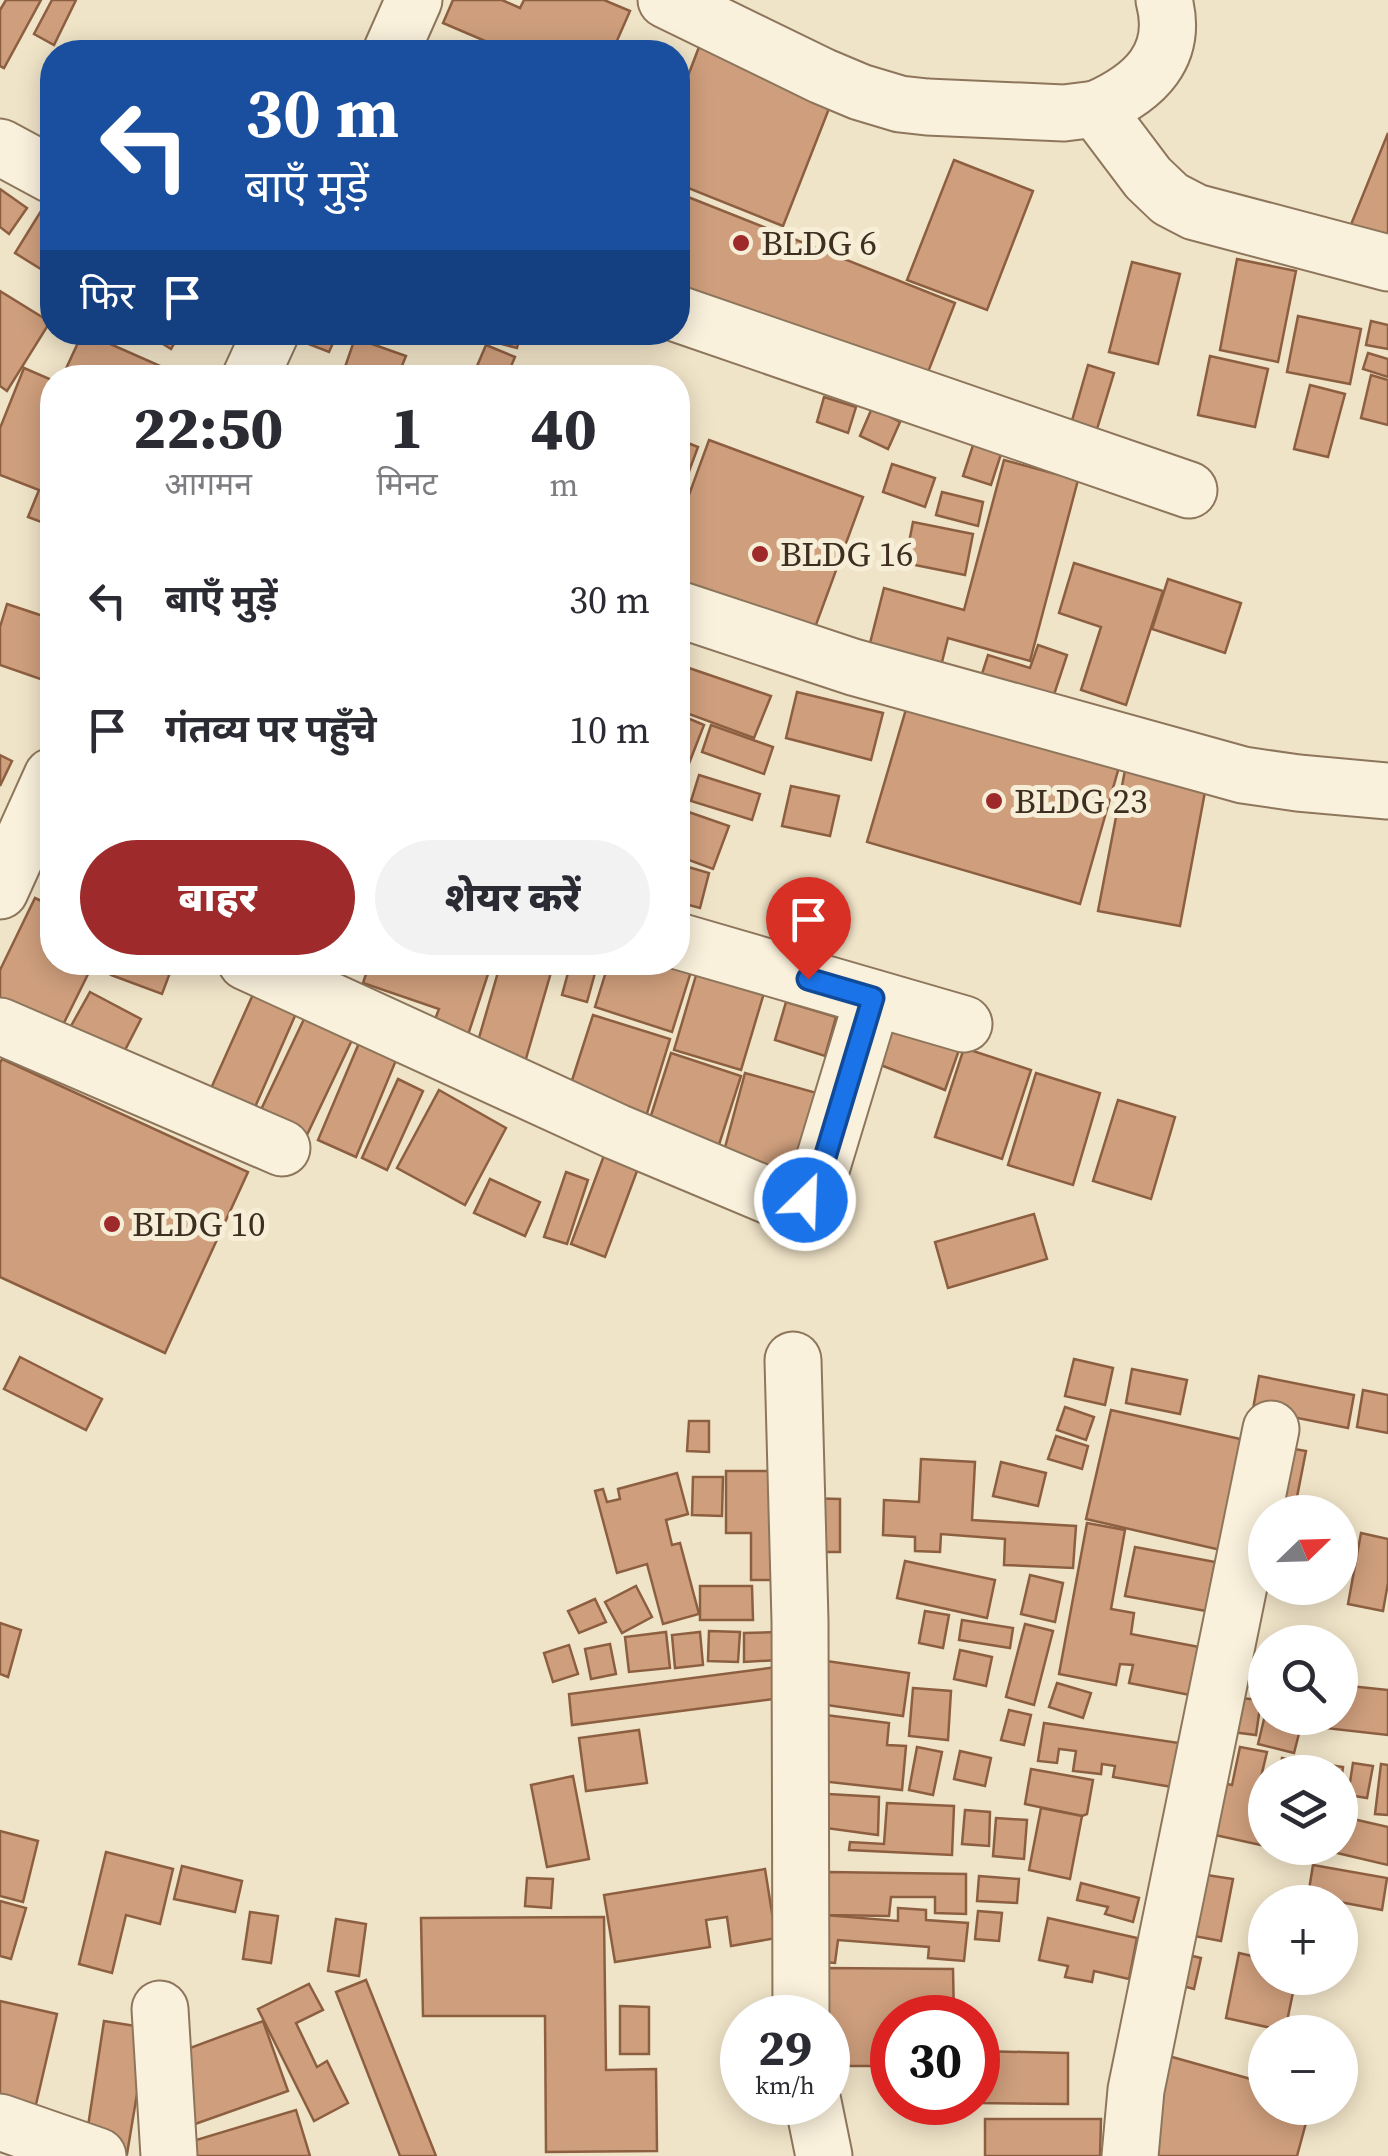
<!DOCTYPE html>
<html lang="hi">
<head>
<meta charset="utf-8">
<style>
	:root { --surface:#fff; --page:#f2f2f3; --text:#2b2b33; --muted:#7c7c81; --accent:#9e2a2b }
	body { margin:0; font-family:"Source Serif 4","Noto Sans Devanagari",serif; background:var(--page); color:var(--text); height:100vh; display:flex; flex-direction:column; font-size:38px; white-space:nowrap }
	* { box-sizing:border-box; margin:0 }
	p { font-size:32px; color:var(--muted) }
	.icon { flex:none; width:55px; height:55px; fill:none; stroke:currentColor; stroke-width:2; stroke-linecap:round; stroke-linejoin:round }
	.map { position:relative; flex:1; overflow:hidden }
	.drawer { position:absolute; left:40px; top:365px; width:650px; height:610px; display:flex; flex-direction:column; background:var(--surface); border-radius:40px; box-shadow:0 5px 25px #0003 }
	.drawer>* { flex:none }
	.guide { position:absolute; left:40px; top:40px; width:650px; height:305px; border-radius:40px; box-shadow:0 5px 25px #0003; background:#1a4fa0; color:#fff; overflow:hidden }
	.needle { width:65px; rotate:67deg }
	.tools { position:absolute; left:1248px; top:1495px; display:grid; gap:20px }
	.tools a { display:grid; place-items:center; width:110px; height:110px; border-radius:50%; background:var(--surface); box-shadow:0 5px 25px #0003; font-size:50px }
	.speed { position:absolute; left:720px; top:1995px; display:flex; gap:20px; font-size:50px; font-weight:700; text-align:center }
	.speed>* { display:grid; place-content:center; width:130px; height:130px; border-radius:50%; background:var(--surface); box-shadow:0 5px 25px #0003; line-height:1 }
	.speed small { font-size:25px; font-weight:400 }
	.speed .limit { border:15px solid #d22; background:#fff; color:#111 }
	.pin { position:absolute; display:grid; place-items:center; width:85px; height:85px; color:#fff; margin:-102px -42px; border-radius:50% 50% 50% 0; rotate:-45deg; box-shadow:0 0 10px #0007 }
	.pin .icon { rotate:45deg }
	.me { position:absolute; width:110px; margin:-55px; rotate:24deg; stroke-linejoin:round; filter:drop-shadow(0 0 8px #0008) }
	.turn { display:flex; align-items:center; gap:35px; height:210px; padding:0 40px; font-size:45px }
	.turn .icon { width:130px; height:130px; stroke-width:2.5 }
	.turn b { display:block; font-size:70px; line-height:85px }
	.then { display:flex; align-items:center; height:95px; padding:0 40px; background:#0003; gap:20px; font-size:38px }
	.eta { display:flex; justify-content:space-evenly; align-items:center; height:170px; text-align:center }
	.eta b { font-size:60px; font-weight:800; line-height:70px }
	.button { display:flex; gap:20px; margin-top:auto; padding:20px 40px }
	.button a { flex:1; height:115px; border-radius:60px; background:var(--accent); color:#fff; font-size:40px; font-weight:800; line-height:115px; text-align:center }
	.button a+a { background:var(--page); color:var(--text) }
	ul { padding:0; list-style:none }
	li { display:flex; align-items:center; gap:30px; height:130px; padding:0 40px }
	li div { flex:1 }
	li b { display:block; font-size:38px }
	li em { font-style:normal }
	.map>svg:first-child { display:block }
	.building { fill:#cf9f7d; stroke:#8d5f41; stroke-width:2.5 }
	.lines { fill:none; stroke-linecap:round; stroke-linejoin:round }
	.minor-casing { stroke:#8d765c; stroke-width:59 }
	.minor { stroke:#faf1dc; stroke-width:55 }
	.route-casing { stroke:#114b97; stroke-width:25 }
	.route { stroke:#1a73e8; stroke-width:18 }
	.poi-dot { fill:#9e2a2b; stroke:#f7eed8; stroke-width:4 }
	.labels { text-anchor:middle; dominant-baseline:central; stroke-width:10; stroke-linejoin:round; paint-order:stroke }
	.poi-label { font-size:35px; fill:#3d2e20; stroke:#f7eed8; text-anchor:start }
</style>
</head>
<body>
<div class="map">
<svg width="1388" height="2156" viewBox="0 0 1388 2156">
	<rect width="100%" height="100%" fill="#f0e4c8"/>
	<g class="building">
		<path d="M6 0H41L4 68 0 66V10Z"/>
		<path d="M52 0H76L54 45 34 34Z"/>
		<path d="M453 0H502L520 8 524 0H604L630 11 612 52H511L443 23Z"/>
		<path d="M699 47 832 101 783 226 678 184V102Z"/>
		<path d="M1388 133V242L1350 227Z"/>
		<path d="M954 160 1033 191 987 310 907 280Z"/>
		<path d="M0 189 27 208 9 234 0 227Z"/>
		<path d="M678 193 955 303 921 390 678 294Z"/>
		<path d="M41 211 52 218V276L15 253Z"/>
		<path d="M1237 259 1296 271 1278 362 1220 350Z"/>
		<path d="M1132 262 1180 274 1158 364 1109 352Z"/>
		<path d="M0 291 50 322 7 391 0 386Z"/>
		<path d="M1298 316 1361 329 1350 384 1287 372Z"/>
		<path d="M1371 321 1388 325V349L1366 345Z"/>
		<path d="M83 332 174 372 171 378H75L64 373Z"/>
		<path d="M144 332H181L171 349Z"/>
		<path d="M305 332H338L329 352 301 341Z"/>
		<path d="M489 332H521L517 348 487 340Z"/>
		<path d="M355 338 406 356 397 378H365L344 370Z"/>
		<path d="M486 345 515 357 506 378 477 366Z"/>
		<path d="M1368 353 1388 359V377L1363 369Z"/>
		<path d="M1210 356 1268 369 1255 427 1198 415Z"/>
		<path d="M1088 365 1114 373 1094 439 1069 431Z"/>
		<path d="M24 368 52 380V526L28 517 39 490 0 475V428Z"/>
		<path d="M1371 375 1388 380V425L1361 418Z"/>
		<path d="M1310 385 1345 394 1328 457 1294 449Z"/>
		<path d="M824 397 856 407 848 433 817 422Z"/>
		<path d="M872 408 900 422 888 449 860 436Z"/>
		<path d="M678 439 698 447 678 501Z"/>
		<path d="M709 440 863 497 813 633 678 582V525Z"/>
		<path d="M974 442 1002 451 991 485 963 476Z"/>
		<path d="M1004 460 1078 480 1030 661 948 638 940 670 868 651 884 588 964 610Z"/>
		<path d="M892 464 935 478 925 507 883 492Z"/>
		<path d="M942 492 983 502 978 526 936 515Z"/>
		<path d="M913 522 973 534 965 575 905 563Z"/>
		<path d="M1074 563 1163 591 1126 705 1081 690 1101 627 1059 613Z"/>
		<path d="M1168 579 1241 603 1225 653 1152 629Z"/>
		<path d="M7 604 52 619V683L0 665V627Z"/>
		<path d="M1038 645 1067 655 1050 707 979 683 988 655 1030 668Z"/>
		<path d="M689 668 771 696 754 738 678 710V701Z"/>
		<path d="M797 692 883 713 871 760 786 738Z"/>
		<path d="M909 699 1121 760 1080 904 867 842Z"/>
		<path d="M678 714 704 725 688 766 678 761Z"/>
		<path d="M711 725 773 747 764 774 702 752Z"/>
		<path d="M0 755 12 761 0 786Z"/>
		<path d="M1126 765 1207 781 1180 926 1098 911Z"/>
		<path d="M699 775 760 794 752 820 691 801Z"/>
		<path d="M791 786 839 796 830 836 782 826Z"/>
		<path d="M680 809 729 826 713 869 678 856V815Z"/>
		<path d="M678 864 709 873 700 908 678 902Z"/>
		<path d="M35 898 52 906V962H94L57 1037 0 1009V970Z"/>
		<path d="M116 962H174L162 994 111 975Z"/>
		<path d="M370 962H492L465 1044 430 1032 439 1009 363 983Z"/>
		<path d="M501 962H554L523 1069 474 1055Z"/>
		<path d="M571 962H598L587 1002 562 995Z"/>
		<path d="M609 962H694L672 1032 595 1007Z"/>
		<path d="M697 972 764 993 741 1070 674 1050Z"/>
		<path d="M255 990 298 1009 252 1114 208 1095Z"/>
		<path d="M90 992 141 1019 123 1054 71 1026Z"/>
		<path d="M786 1002 836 1017 825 1056 775 1040Z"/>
		<path d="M593 1015 670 1039 644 1123 566 1099Z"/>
		<path d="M876 1016 960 1047 945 1090 860 1057Z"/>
		<path d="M305 1017 352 1040 305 1139 258 1116Z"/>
		<path d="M362 1036 399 1053 356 1157 318 1140Z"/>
		<path d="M964 1048 1031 1070 1002 1159 935 1137Z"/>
		<path d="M671 1053 741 1076 716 1154 646 1131Z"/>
		<path d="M2 1059 248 1172 165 1353 0 1277V1063Z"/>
		<path d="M745 1073 824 1095 799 1187 720 1166Z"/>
		<path d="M1036 1073 1100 1093 1073 1185 1008 1165Z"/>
		<path d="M398 1079 423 1091 387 1170 362 1158Z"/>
		<path d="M439 1090 506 1128 465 1205 397 1168Z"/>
		<path d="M1118 1100 1175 1117 1151 1199 1093 1181Z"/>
		<path d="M606 1150 640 1163 605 1257 571 1244Z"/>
		<path d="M566 1172 588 1180 567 1244 544 1237Z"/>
		<path d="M490 1179 540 1202 525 1236 474 1213Z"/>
		<path d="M1034 1214 1047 1259 948 1288 935 1242Z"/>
		<path d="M20 1357 102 1399 86 1430 4 1389Z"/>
		<path d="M1074 1359 1113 1368 1105 1405 1065 1396Z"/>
		<path d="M1132 1369 1187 1380 1180 1414 1126 1403Z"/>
		<path d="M1259 1376 1354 1395 1348 1428 1253 1409Z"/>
		<path d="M1363 1390 1388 1395V1433L1357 1427Z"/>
		<path d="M1065 1407 1094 1417 1086 1440 1057 1430Z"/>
		<path d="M1111 1410 1249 1441 1225 1551 1086 1519Z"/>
		<path d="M689 1421H709V1452L687 1451Z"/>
		<path d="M1056 1436 1088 1446 1082 1469 1048 1459Z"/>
		<path d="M1277 1446 1306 1451 1296 1502 1268 1497Z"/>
		<path d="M921 1459 975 1462 972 1520 1076 1526 1073 1568 1004 1565 1005 1539 941 1534 940 1552 915 1551V1537L883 1535 884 1500 919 1502Z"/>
		<path d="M1001 1462 1046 1473 1038 1506 993 1496Z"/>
		<path d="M726 1471H786L785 1580H751V1533H726Z"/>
		<path d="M677 1473 688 1514 666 1520 672 1545 680 1543 699 1614 663 1624 647 1564 617 1573 595 1491 603 1489 607 1502 620 1499 618 1489Z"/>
		<path d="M693 1477H723L722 1516 692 1515Z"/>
		<path d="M802 1498 840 1499V1552H803Z"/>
		<path d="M1087 1523 1125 1530 1111 1609 1134 1613 1131 1634 1199 1647 1190 1695 1129 1683 1133 1665 1120 1664 1116 1685 1059 1674Z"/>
		<path d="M1361 1533 1388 1539V1583L1383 1611 1348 1604Z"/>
		<path d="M1340 1542 1353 1544 1346 1577 1340 1575Z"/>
		<path d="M1135 1547 1215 1562 1206 1611 1125 1596Z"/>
		<path d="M905 1561 995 1580 987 1618 897 1598Z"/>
		<path d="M1030 1575 1063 1583 1055 1622 1021 1614Z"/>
		<path d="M636 1586 652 1617 622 1633 605 1602Z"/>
		<path d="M700 1586H752L753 1620H700Z"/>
		<path d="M595 1599 606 1622 579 1633 568 1611Z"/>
		<path d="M925 1611 949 1615 943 1648 919 1643Z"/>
		<path d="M962 1620 1013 1628 1010 1648 959 1640Z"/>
		<path d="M0 1623 21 1630 8 1677 0 1674Z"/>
		<path d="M1025 1624 1053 1631 1034 1705 1006 1697Z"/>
		<path d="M709 1631 740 1632 738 1662 708 1661Z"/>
		<path d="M666 1632 670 1668 629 1672 625 1637Z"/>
		<path d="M700 1632 703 1665 675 1668 672 1635Z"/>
		<path d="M778 1632 779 1660 744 1662V1633Z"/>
		<path d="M610 1644 616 1674 591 1679 585 1649Z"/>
		<path d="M569 1645 578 1674 553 1682 544 1653Z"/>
		<path d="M960 1650 992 1657 986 1686 954 1679Z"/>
		<path d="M1233 1652 1265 1658V1690L1228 1682Z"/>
		<path d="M806 1658 909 1673 903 1716 806 1702Z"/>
		<path d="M777 1667 782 1698 572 1725 569 1694Z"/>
		<path d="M1057 1683 1091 1693 1083 1718 1049 1707Z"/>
		<path d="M1340 1685 1388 1690V1735L1325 1728 1326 1718H1340Z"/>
		<path d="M913 1688 951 1691 948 1740 909 1736Z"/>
		<path d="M1221 1696 1261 1700 1256 1735 1216 1730Z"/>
		<path d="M1009 1710 1031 1715 1024 1745 1001 1740Z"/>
		<path d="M810 1713 889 1723 887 1745 906 1746 902 1790 811 1780Z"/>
		<path d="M1265 1715V1718H1303L1294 1753 1258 1744Z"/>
		<path d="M1044 1723 1179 1743 1172 1787 1113 1777 1115 1766 1102 1764 1101 1774 1073 1771 1076 1751 1059 1749 1057 1763 1038 1761Z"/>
		<path d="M639 1730 647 1783 586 1791 579 1738Z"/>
		<path d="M917 1747 942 1752 933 1795 909 1790Z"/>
		<path d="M1240 1747 1267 1752 1256 1798 1265 1800V1846L1215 1835 1204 1779 1232 1785Z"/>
		<path d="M960 1751 991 1758 985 1786 954 1779Z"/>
		<path d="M1282 1758 1343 1767 1340 1789V1772H1280Z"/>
		<path d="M1353 1763 1373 1766 1367 1798 1348 1795Z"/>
		<path d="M1381 1764 1388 1765V1815L1375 1814Z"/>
		<path d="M1031 1769 1093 1780 1087 1814 1082 1816 1025 1804Z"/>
		<path d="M573 1776 589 1859 547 1867 531 1785Z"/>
		<path d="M811 1793 879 1797 878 1835 811 1826Z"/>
		<path d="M887 1803 954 1806 952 1855 849 1850 850 1842 884 1844Z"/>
		<path d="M1041 1808 1082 1816 1070 1879 1029 1870Z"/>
		<path d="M965 1810 990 1812 989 1846 962 1844Z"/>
		<path d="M1340 1816 1388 1827V1865L1320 1849 1340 1848Z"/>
		<path d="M996 1818 1027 1820 1024 1859 993 1856Z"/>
		<path d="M0 1831 38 1841 23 1902 0 1896Z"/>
		<path d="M106 1852 173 1869 160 1924 126 1915 112 1973 79 1964Z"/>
		<path d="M1313 1865 1387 1878 1382 1910 1308 1896Z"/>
		<path d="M182 1866 242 1881 235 1912 174 1899Z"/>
		<path d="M765 1869 776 1938 731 1946 727 1917 706 1920 710 1947 615 1962 604 1895Z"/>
		<path d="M828 1872 966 1874V1914L935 1913V1897H891L889 1916 828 1915Z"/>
		<path d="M1200 1874 1233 1879 1221 1941 1189 1935Z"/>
		<path d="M979 1876 1019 1879 1017 1903 977 1901Z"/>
		<path d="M527 1878 553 1879 551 1908 525 1906Z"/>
		<path d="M1081 1883 1139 1898 1133 1922 1105 1914 1108 1907 1077 1900Z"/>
		<path d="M0 1901 26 1908 11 1959 0 1956Z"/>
		<path d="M898 1908 926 1910V1920L968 1923 964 1961 928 1958 929 1947 838 1940 835 1963 807 1961 812 1914 898 1921Z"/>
		<path d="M978 1911 1002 1913 999 1941 975 1939Z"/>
		<path d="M250 1912 278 1916 271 1963 243 1959Z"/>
		<path d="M604 1917 606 2070 656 2069 657 2151 546 2152 545 2016H423L421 1918Z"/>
		<path d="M1048 1918 1137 1938 1129 1979 1094 1971 1092 1982 1065 1977 1068 1966 1039 1960Z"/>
		<path d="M336 1919 366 1924 359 1976 328 1971Z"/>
		<path d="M1171 1951 1201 1958 1194 1989 1164 1981Z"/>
		<path d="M1239 1953 1265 1959V1978H1296L1285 2031 1226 2018Z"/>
		<path d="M827 1968 953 1969 954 2018H892V2066H828Z"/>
		<path d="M366 1980 436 2156H400L336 1992Z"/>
		<path d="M309 1984 323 2010 296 2023 317 2067 327 2061 348 2103 314 2121 258 2009Z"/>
		<path d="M0 2001 57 2014 34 2113 0 2105Z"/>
		<path d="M620 2006 649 2007V2054H620Z"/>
		<path d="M104 2021 148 2028 127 2154 85 2146Z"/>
		<path d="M263 2021 288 2091 181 2129 171 2055Z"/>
		<path d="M978 2051 1068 2053V2104L977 2103Z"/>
		<path d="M1165 2055 1265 2083V2108H1310L1297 2156H1143Z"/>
		<path d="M296 2110 310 2156H177L173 2147Z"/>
		<path d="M985 2119H1101L1100 2156H985Z"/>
	</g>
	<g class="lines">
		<defs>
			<g id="minor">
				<path d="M666 0 822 76 860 92 900 104 927 107 1064 113 1096 109 1148 178 1170 199 1195 212 1388 263"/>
				<path d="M391 52 414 0"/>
				<path d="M1096 109C1144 88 1179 56 1164 0"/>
				<path d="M0 147 52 175"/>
				<path d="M678 314 1189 490"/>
				<path d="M250 378 271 332"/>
				<path d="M678 609 853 667 1243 775 1298 783 1388 791"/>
				<path d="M0 891 52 776"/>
				<path d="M678 941 964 1024"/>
				<path d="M246 962 617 1132 786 1203 805 1201 817 1183 873 998"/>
				<path d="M0 1026 282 1148"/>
				<path d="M793 1360 800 1621 801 2018"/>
				<path d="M160 2009 169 2156"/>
				<path d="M813 2102 824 2156"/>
				<path d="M0 2122 98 2156"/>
				<path d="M1130 2156 1136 2090 1271 1429"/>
			</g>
		</defs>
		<use href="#minor" class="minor-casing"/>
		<use href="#minor" class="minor"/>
	</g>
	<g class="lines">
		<defs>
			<path id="route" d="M805 1200 817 1184 873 998 808 979"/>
		</defs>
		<use href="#route" class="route-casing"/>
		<use href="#route" class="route"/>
	</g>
	<g class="poi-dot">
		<circle cx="741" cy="243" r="10"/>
		<circle cx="760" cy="554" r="10"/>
		<circle cx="994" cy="801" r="10"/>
		<circle cx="112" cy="1224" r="10"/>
	</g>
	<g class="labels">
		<g class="poi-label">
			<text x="761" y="243">BLDG 6</text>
			<text x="780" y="554">BLDG 16</text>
			<text x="1014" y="801">BLDG 23</text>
			<text x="132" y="1224">BLDG 10</text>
		</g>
	</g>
</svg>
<div class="tools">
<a><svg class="needle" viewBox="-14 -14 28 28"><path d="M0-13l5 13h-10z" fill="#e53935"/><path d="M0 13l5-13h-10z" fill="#7c7c81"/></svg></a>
<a><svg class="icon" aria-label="search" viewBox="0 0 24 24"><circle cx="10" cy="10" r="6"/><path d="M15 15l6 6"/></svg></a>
<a><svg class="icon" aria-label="layers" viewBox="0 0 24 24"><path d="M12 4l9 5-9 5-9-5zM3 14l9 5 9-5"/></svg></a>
<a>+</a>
<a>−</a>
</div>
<div class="speed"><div>29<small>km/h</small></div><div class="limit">30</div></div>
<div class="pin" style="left:808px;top:979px;background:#d93025"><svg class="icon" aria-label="arrive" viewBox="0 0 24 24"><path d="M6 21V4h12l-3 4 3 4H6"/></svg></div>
<svg class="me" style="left:805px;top:1200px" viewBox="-20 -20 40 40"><circle r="17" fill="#1a73e8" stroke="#fff" stroke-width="3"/><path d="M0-11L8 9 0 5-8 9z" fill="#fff"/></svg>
<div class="guide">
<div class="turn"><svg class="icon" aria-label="left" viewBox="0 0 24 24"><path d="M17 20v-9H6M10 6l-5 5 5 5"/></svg><div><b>30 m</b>बाएँ मुड़ें</div></div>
<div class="then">फिर<svg class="icon" aria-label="arrive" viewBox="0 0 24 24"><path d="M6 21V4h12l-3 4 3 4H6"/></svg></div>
</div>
<section class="drawer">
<div class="eta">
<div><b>22:50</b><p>आगमन</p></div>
<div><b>1</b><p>मिनट</p></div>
<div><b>40</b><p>m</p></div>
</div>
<ul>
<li><svg class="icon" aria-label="left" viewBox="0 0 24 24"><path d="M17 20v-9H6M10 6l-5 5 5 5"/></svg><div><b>बाएँ मुड़ें</b></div><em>30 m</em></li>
<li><svg class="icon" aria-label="arrive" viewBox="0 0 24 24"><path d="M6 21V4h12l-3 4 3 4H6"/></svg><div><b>गंतव्य पर पहुँचे</b></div><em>10 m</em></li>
</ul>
<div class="button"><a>बाहर</a><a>शेयर करें</a></div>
</section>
</div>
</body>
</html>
